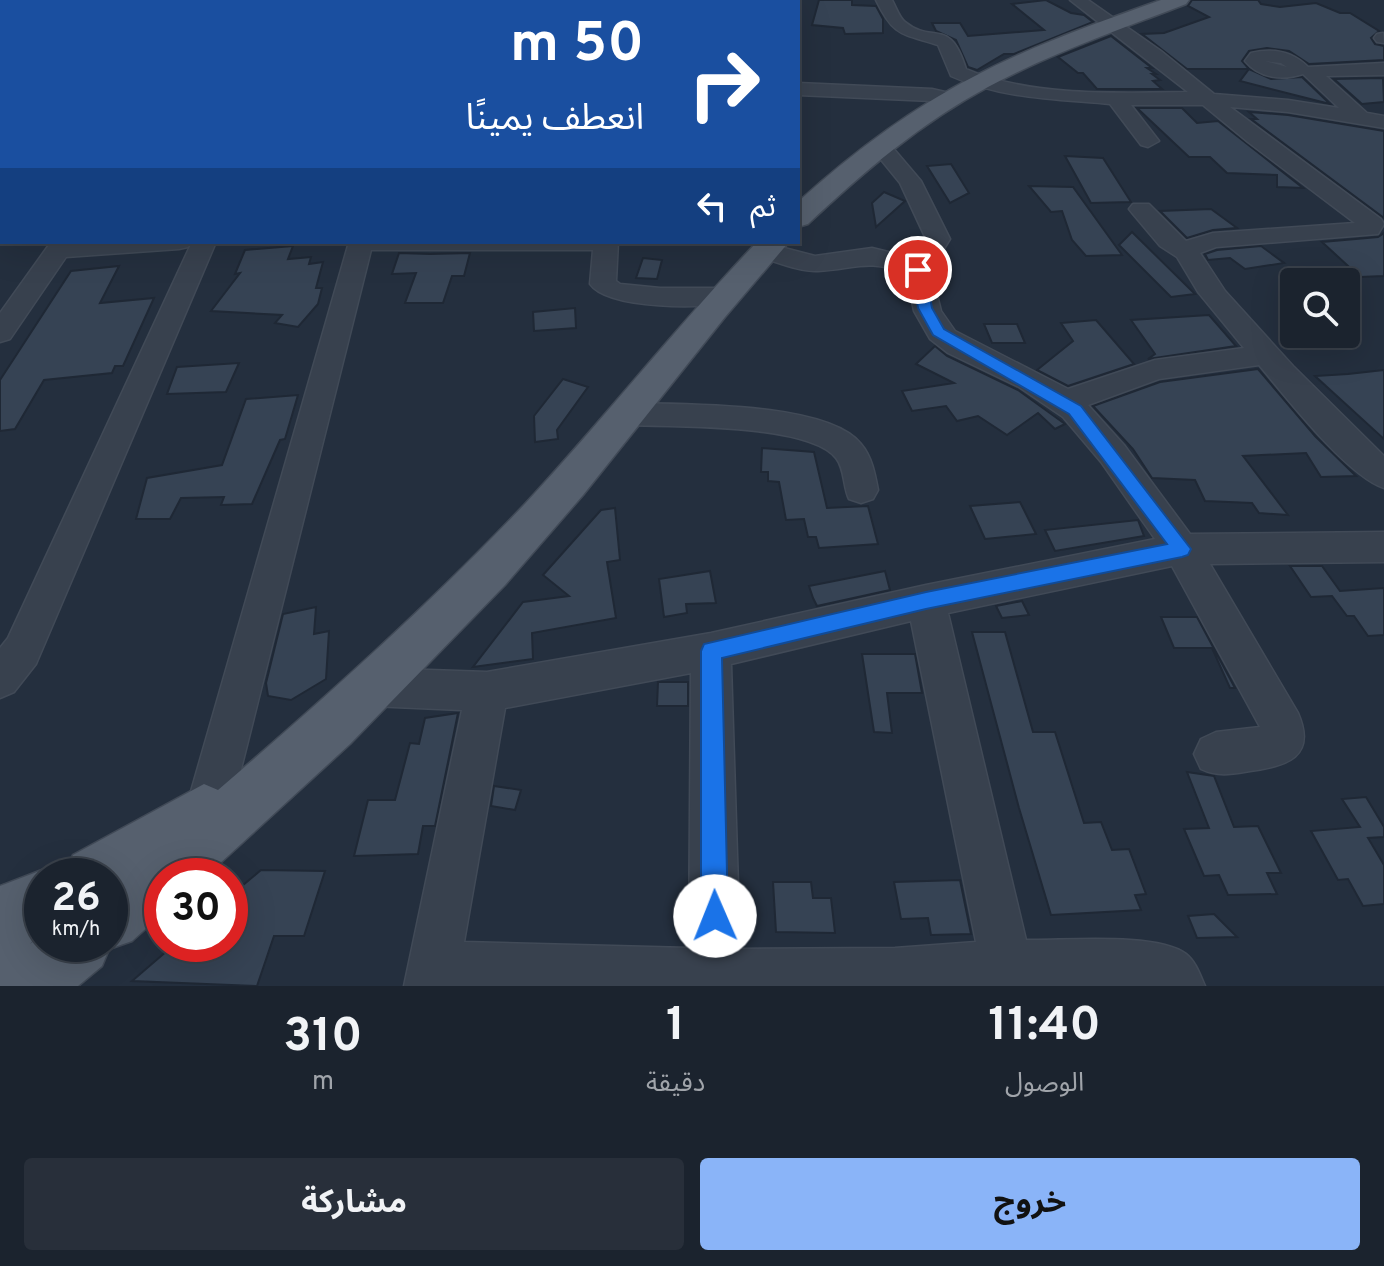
<!DOCTYPE html>
<html lang="ar">
<head>
<meta charset="utf-8">
<style>
	:root { --surface:#1b232e; --page:#282f3a; --text:#f1f3f6; --muted:#a0a4aa; --line:#39404a; --accent:#8ab4f8 }
	body { margin:0; font-family:Overpass,"Noto Sans Arabic",sans-serif; background:var(--page); color:var(--text); direction:rtl; height:100vh; display:flex; flex-direction:column; font-size:30px; white-space:nowrap }
	* { box-sizing:border-box; margin:0 }
	p { font-size:26px; color:var(--muted) }
	.icon { flex:none; width:44px; height:44px; fill:none; stroke:currentColor; stroke-width:2; stroke-linecap:round; stroke-linejoin:round }
	.map { position:relative; height:986px; overflow:hidden; direction:ltr }
	.details { display:flex; flex-direction:column; background:var(--surface); flex:1 }
	.details>* { flex:none }
	.banner { position:absolute; left:0px; top:0px; width:800px; height:244px; box-shadow:0 8px 32px #0002,0 0 0 2px var(--line); direction:rtl; background:#1a4fa0; color:#fff; overflow:hidden }
	.fabs { position:absolute; left:1280px; top:268px; display:grid; gap:16px }
	.fabs a { display:grid; place-items:center; width:80px; height:80px; border-radius:8px; background:var(--surface); box-shadow:0 8px 32px #0002,0 0 0 2px var(--line); font-size:40px }
	.speed { position:absolute; left:24px; top:858px; display:flex; gap:16px; font-size:40px; font-weight:700; text-align:center }
	.speed>* { display:grid; place-content:center; width:104px; height:104px; border-radius:50%; background:var(--surface); box-shadow:0 8px 32px #0002,0 0 0 2px var(--line); line-height:1 }
	.speed small { font-size:20px; font-weight:400 }
	.speed .limit { border:12px solid #d22; background:#fff; color:#111 }
	.pin { position:absolute; display:grid; place-items:center; width:68px; height:68px; color:#fff; margin:-34px; border:4px solid #fff; border-radius:50%; box-shadow:0 2px 8px #0007 }
	.me { position:absolute; width:88px; margin:-44px; rotate:359deg; stroke-linejoin:round; filter:drop-shadow(0 0 6px #0008) }
	.turn { display:flex; align-items:center; gap:28px; height:168px; padding:0 24px; font-size:36px }
	.turn .icon { width:104px; height:104px; stroke-width:2.5 }
	.turn b { display:block; font-size:56px; line-height:68px }
	.then { display:flex; align-items:center; height:76px; padding:0 24px; background:#0003; gap:16px; font-size:30px }
	.eta { display:flex; justify-content:space-evenly; align-items:center; height:136px; text-align:center }
	.eta b { font-size:48px; font-weight:700; line-height:56px }
	.primary-button { display:flex; gap:16px; margin-top:auto; padding:16px 24px }
	.primary-button a { flex:1; height:92px; border-radius:8px; background:var(--accent); color:#111; font-size:32px; font-weight:700; line-height:92px; text-align:center }
	.primary-button a+a { background:var(--page); color:var(--text) }
	.map>svg:first-child { display:block }
	.building { fill:#364354; stroke:#1f2835; stroke-width:2 }
	.lines { fill:none; stroke-linecap:round; stroke-linejoin:round }
	.minor-casing { stroke:#414a57; stroke-width:3 }
	.major-casing { stroke:#414a57; stroke-width:3 }
	.minor { fill:#38414e; fill-rule:evenodd }
	.major { fill:#56606e; fill-rule:evenodd }
	.route { fill:#1a73e8; stroke:#114b97; stroke-width:2 }
</style>
</head>
<body>
<div class="map">
<svg width="1384" height="986" viewBox="0 0 1384 986">
	<rect width="100%" height="100%" fill="#242f3e"/>
	<g class="building">
		<path d="M819 0H852V5L876 6 883 19V33L845 34 843 28 812 25Z"/>
		<path d="M1046 0 1071 13 1084 15 1093 22 1014 54H1004L977 70 968 67 956 40 936 31 932 23H960L968 36 1044 30 1012 4Z"/>
		<path d="M1192 0H1258L1261 4 1280 7 1316 3 1340 13H1350L1379 31 1371 38 1375 44 1384 46V60L1309 64 1289 51 1267 48 1249 51 1242 61 1249 69H1187L1142 34 1164 33 1209 17 1188 6Z"/>
		<path d="M1111 36 1152 68H1147L1156 74H1152L1160 80 1153 81 1162 89H1097L1083 73H1078L1058 57Z"/>
		<path d="M1249 69 1271 79 1302 77 1330 104 1240 81Z"/>
		<path d="M1383 78 1384 102 1362 104 1334 79Z"/>
		<path d="M1137 108H1182L1197 123 1218 121 1303 188 1277 187V175L1227 173 1210 157H1189Z"/>
		<path d="M1249 112 1288 115 1384 131V218L1251 119H1257Z"/>
		<path d="M1065 156 1103 158 1131 202 1091 203Z"/>
		<path d="M951 164 969 193 950 203 927 166Z"/>
		<path d="M1029 186 1073 187 1122 255 1086 256 1072 240 1062 211 1051 212Z"/>
		<path d="M884 192 905 201 876 227 872 203Z"/>
		<path d="M1211 209 1237 228 1213 230 1187 238 1160 211Z"/>
		<path d="M1132 232 1195 294 1171 297 1119 245Z"/>
		<path d="M1384 233V276L1360 277 1322 242 1378 237Z"/>
		<path d="M293 246 288 259 311 257 309 264 323 262 316 288H322L318 304 298 327 275 323 282 315 211 311 240 273 235 274 245 250Z"/>
		<path d="M1261 246 1284 263 1245 269 1230 258 1208 260 1205 254 1217 250Z"/>
		<path d="M399 253 430 254 470 253 464 276H452L443 303H405L416 273 392 274Z"/>
		<path d="M643 258 662 260 657 279 636 278Z"/>
		<path d="M119 266 100 303 154 298 123 366H115L112 373 44 380 15 429 0 431V380L71 271Z"/>
		<path d="M575 308 576 328 534 331 533 312Z"/>
		<path d="M1209 315 1236 346 1148 359 1155 354 1131 320Z"/>
		<path d="M1096 320 1134 364 1068 386 1037 370 1073 341 1061 323Z"/>
		<path d="M984 324H1017L1025 343H992Z"/>
		<path d="M935 346 947 356 1018 390 1065 424 1055 429 1038 413 1007 435 978 416 957 421 946 406 912 411 902 391 954 383 916 364Z"/>
		<path d="M239 363 226 392 167 394 177 367Z"/>
		<path d="M1258 369 1315 436 1356 476 1321 477 1306 453 1243 456 1288 515 1259 513 1252 503 1205 501 1195 480 1152 478 1133 449 1093 406 1160 382Z"/>
		<path d="M1384 370V439L1315 376 1348 374Z"/>
		<path d="M563 379 588 387 557 430 558 439 535 442 534 416Z"/>
		<path d="M298 395 285 439 280 440 252 504 221 505 224 497 181 498 170 519H136L147 478 222 465 246 399Z"/>
		<path d="M762 448 814 452 827 508 868 506 878 544 819 548 816 537H808L804 519 786 520 779 482 768 481V472H761Z"/>
		<path d="M1020 502 1036 534 985 539 970 506Z"/>
		<path d="M615 508 620 560 607 562 616 618 532 633 533 659 473 667 523 602 569 596 543 575 601 510Z"/>
		<path d="M1138 520 1144 536 1055 551 1045 530Z"/>
		<path d="M1290 566H1322L1340 591 1384 588V635L1368 636 1354 616H1347L1332 596 1311 597Z"/>
		<path d="M710 571 716 603 686 604 687 613 664 617 659 579Z"/>
		<path d="M885 571 890 590 817 606 813 598 809 586Z"/>
		<path d="M1022 601 1029 615 1002 618 996 606Z"/>
		<path d="M316 607 314 634 329 631 326 679 291 700 268 696 266 683 283 614Z"/>
		<path d="M1161 617H1197L1235 688H1230L1212 648H1174Z"/>
		<path d="M972 632H1005L1033 732H1055L1084 823 1101 822 1112 850 1129 849 1146 894 1135 895 1141 910 1051 915 1019 808Z"/>
		<path d="M862 654H915L922 693H887L892 733 874 732Z"/>
		<path d="M658 682H688V706H657Z"/>
		<path d="M458 713 435 826H423L418 854 354 856 368 800H395L410 743 419 744 425 718Z"/>
		<path d="M1187 772 1214 776 1234 827 1258 826 1281 873H1267L1277 894 1228 895 1219 875 1204 876 1184 829 1209 828Z"/>
		<path d="M494 786 521 790 515 810 491 806Z"/>
		<path d="M1366 797 1384 827V837L1368 838 1384 865V904L1363 906 1348 879 1338 880 1311 831 1360 827 1342 799Z"/>
		<path d="M261 870 325 871 304 936H274L257 986 132 981 175 944H230V896Z"/>
		<path d="M960 880 971 934 931 935 928 918 901 919 894 882Z"/>
		<path d="M773 882H811L813 898H831L835 933 776 932Z"/>
		<path d="M1214 914 1237 937 1197 938 1188 916Z"/>
	</g>
	<g class="lines">
		<defs>
			<g id="minor">
				<path d="M2 0H19L2 3Z"/>
				<path d="M464 0H480L463 2Z"/>
				<path d="M876 0H892C896 7 899 17 905 22 933 45 950 16 966 69 1030 97 1119 93 1188 92L1070 0H1088L1161 51 1214 94 1288 100 1339 108 1303 74C1282 81 1259 78 1245 61L1251 53C1272 48 1292 51 1308 67L1384 63V75L1326 76 1367 113 1384 116V128L1288 112 1230 107 1381 219 1384 224 1378 234 1216 247 1200 253 1225 291 1293 366 1384 456V488C1347 476 1285 396 1259 365L1159 379 1088 405 1124 445 1190 534 1384 532V562L1210 564 1298 713C1317 757 1287 766 1250 771 1232 774 1218 777 1201 769L1194 754 1201 739 1216 732 1260 727 1172 566 948 613 1026 940C1063 941 1157 932 1186 954 1196 962 1200 975 1205 986H404L462 710 371 706 356 701 350 687 356 673 371 668 487 672 711 633 926 585 1155 539 1101 462 1063 417 1019 387 948 353 930 339 914 311 906 274C868 258 856 269 818 271 799 272 775 261 756 256L752 251 756 246 765 243 815 256 872 248 913 258 926 239 900 183 869 145 873 141H887L921 181 950 239 931 270 941 311 955 331 1068 389 1155 360 1244 348 1198 292 1177 257 1160 246 1133 214 1129 209 1133 204H1149L1186 241 1213 233 1355 223 1248 142 1203 105H1131L1159 141 1148 147 1141 145 1110 104C1057 99 1001 99 951 76L938 45C901 33 894 37 876 0ZM1265 61 1281 63 1287 67ZM911 621 976 942 895 948 740 949 731 664ZM691 673 689 948 464 942 505 708Z"/>
				<path d="M1383 33 1384 43 1377 42 1374 38 1377 34Z"/>
				<path d="M798 83 932 89 958 95 961 99 951 105 932 101 798 95Z"/>
				<path d="M51 242H191L188 247 179 249 66 257 10 339 0 342V313Z"/>
				<path d="M192 242H216L36 664 14 692 0 698V648L8 638Z"/>
				<path d="M349 242H618L616 281 620 284 660 288H726L735 290 739 296 735 302C707 309 608 310 590 284L593 250H371L225 833 218 849 202 856 186 849 179 833Z"/>
				<path d="M627 403C680 405 827 401 861 444 872 457 875 474 878 490L873 499 861 503 849 499C843 487 845 469 836 458 809 423 671 427 627 425L616 422 611 414 616 406Z"/>
			</g>
			<g id="major">
				<path d="M1161 0H1189L1186 4C1119 30 1051 53 988 87 921 123 863 172 808 224L798 227V202C851 154 909 110 973 77 1033 45 1097 23 1161 0Z"/>
				<path d="M757 242H789L725 317 583 495 505 585 350 744 206 876H162V914L132 941 109 949 102 966 78 986H0V886L42 870 57 876H42V930L30 944 42 935V944H110V876H64L73 855 204 784 218 790C324 699 428 606 524 505 604 419 676 327 757 242Z"/>
			</g>
		</defs>
		<use href="#minor" class="minor-casing"/>
		<use href="#major" class="major-casing"/>
		<use href="#minor" class="minor"/>
		<use href="#major" class="major"/>
	</g>
	<path class="route" d="M918 266 925 270 932 308 944 329 1081 406 1191 549 1188 555 1182 557 926 609 722 658 728 916 724 925 715 929 705 925 701 916V651L704 644 926 592 1167 544 1069 414 933 335 918 308 911 270Z"/>
</svg>
<div class="fabs">
<a><svg class="icon" aria-label="search" viewBox="0 0 24 24"><circle cx="10" cy="10" r="6"/><path d="M15 15l6 6"/></svg></a>
</div>
<div class="speed"><div>26<small>km/h</small></div><div class="limit">30</div></div>
<div class="pin" style="left:918px;top:270px;background:#d93025"><svg class="icon" aria-label="arrive" viewBox="0 0 24 24"><path d="M6 21V4h12l-3 4 3 4H6"/></svg></div>
<svg class="me" style="left:715px;top:916px" viewBox="-20 -20 40 40"><circle r="19" fill="#fff"/><path d="M0-13L10 11 0 6-10 11z" fill="#1a73e8"/></svg>
<div class="banner">
<div class="turn"><svg class="icon" aria-label="right" viewBox="0 0 24 24"><path d="M7 20v-9h11M14 6l5 5-5 5"/></svg><div><b>50 m</b>انعطف يمينًا</div></div>
<div class="then">ثم<svg class="icon" aria-label="left" viewBox="0 0 24 24"><path d="M17 20v-9H6M10 6l-5 5 5 5"/></svg></div>
</div>
</div>
<section class="details">
<div class="eta">
<div><b>11:40</b><p>الوصول</p></div>
<div><b>1</b><p>دقيقة</p></div>
<div><b>310</b><p>m</p></div>
</div>
<div class="primary-button"><a>خروج</a><a>مشاركة</a></div>
</section>
</body>
</html>
